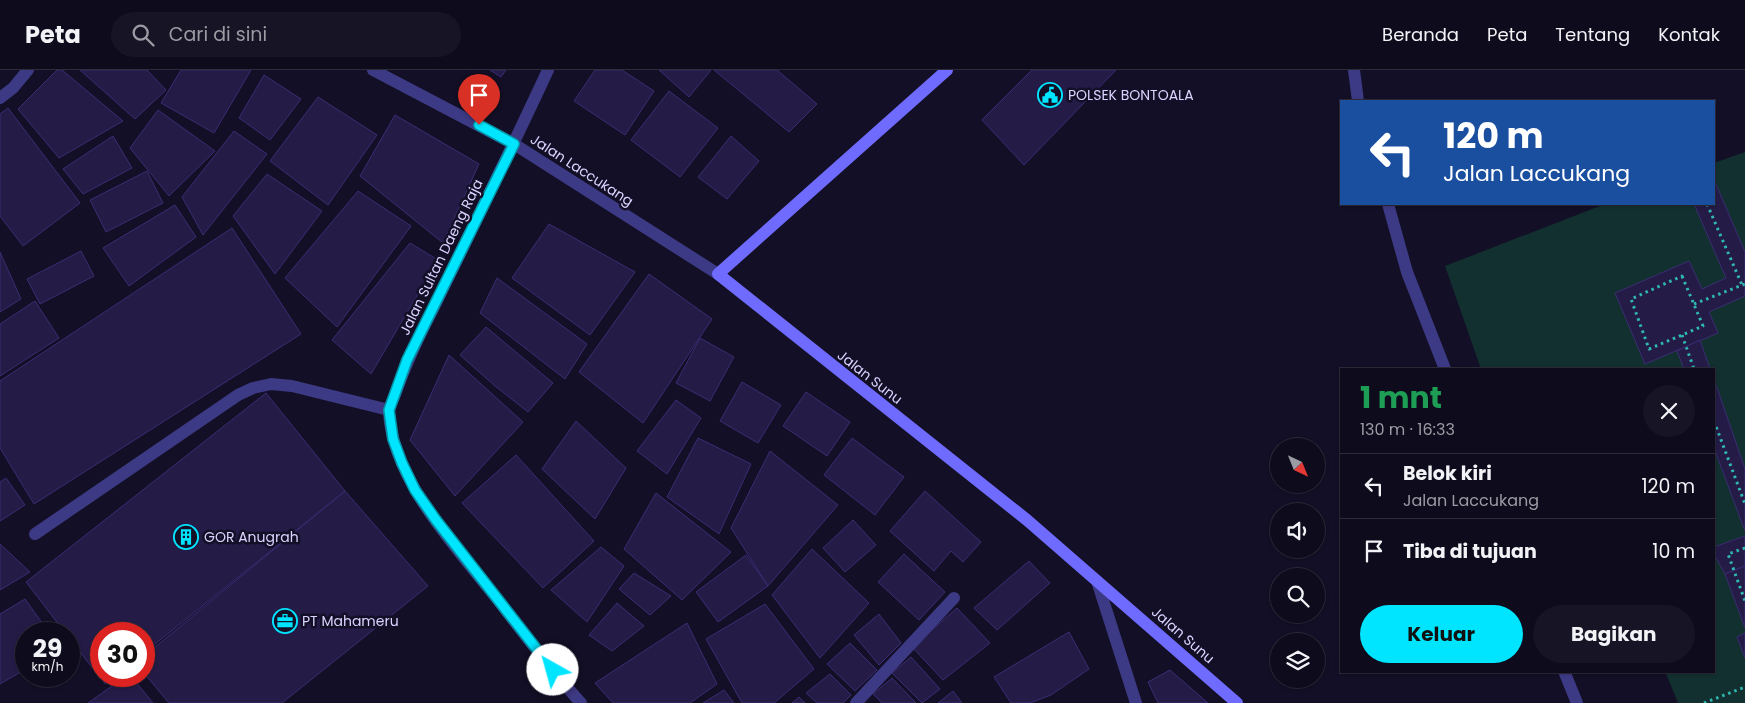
<!DOCTYPE html>
<html lang="id">
<head>
<meta charset="utf-8">
<style>
	:root { --surface:#0e0b1c; --page:#171425; --text:#f1f3f6; --muted:#9b9ba3; --line:#2e2b3b; --accent:#00e5ff }
	body { margin:0; font-family:Poppins,sans-serif; background:var(--page); color:var(--text); height:100vh; display:flex; flex-direction:column; font-size:19px; white-space:nowrap }
	* { box-sizing:border-box; margin:0 }
	p { font-size:16px; color:var(--muted) }
	.icon { flex:none; width:28px; height:28px; fill:none; stroke:currentColor; stroke-width:2; stroke-linecap:round; stroke-linejoin:round }
	.map { position:relative; flex:1; overflow:hidden }
	.side { position:absolute; left:1340px; top:298px; width:375px; height:305px; display:flex; flex-direction:column; background:var(--surface); border-radius:0px; box-shadow:0 1px 4px #0004,0 0 0 1px var(--line) }
	.side>* { flex:none }
	.guide { position:absolute; left:1340px; top:30px; width:375px; height:105px; border-radius:0px; box-shadow:0 1px 4px #0004,0 0 0 1px var(--line); background:#1a4fa0; color:#fff; overflow:hidden }
	.needle { width:32px; rotate:137deg }
	.buttons { position:absolute; left:1270px; top:368px; display:grid; gap:10px }
	.buttons a { display:grid; place-items:center; width:55px; height:55px; border-radius:50%; background:var(--surface); box-shadow:0 1px 4px #0004,0 0 0 1px var(--line); font-size:25px }
	.speed { position:absolute; left:15px; top:552px; display:flex; gap:10px; font-size:25px; font-weight:700; text-align:center }
	.speed>* { display:grid; place-content:center; width:65px; height:65px; border-radius:50%; background:var(--surface); box-shadow:0 1px 4px #0004,0 0 0 1px var(--line); line-height:1 }
	.speed small { font-size:12px; font-weight:400 }
	.speed .limit { border:8px solid #d22; background:#fff; color:#111 }
	.pin { position:absolute; display:grid; place-items:center; width:42px; height:42px; color:#fff; margin:-51px -21px; border-radius:50% 50% 50% 0; rotate:-45deg; box-shadow:0 0 5px #0007 }
	.pin .icon { rotate:45deg }
	.me { position:absolute; width:55px; margin:-28px; rotate:322deg; stroke-linejoin:round; filter:drop-shadow(0 0 4px #0008) }
	.turn { display:flex; align-items:center; gap:18px; height:105px; padding:0 20px; font-size:22px }
	.turn .icon { width:65px; height:65px; stroke-width:2.5 }
	.turn b { display:block; font-size:35px; line-height:42px }
	.round { display:grid; place-items:center; flex:none; width:52px; height:52px; border-radius:26px; background:var(--page) }
	.summary { display:flex; align-items:center; justify-content:space-between; height:85px; padding:0 20px }
	h1 { font-size:30px; font-weight:700; line-height:38px; color:#1e9e55 }
	.button { display:flex; gap:10px; margin-top:auto; padding:10px 20px }
	.button a { flex:1; height:58px; border-radius:30px; background:var(--accent); color:#111; font-size:20px; font-weight:700; line-height:58px; text-align:center }
	.button a+a { background:var(--page); color:var(--text) }
	ul { padding:0; list-style:none }
	li { display:flex; align-items:center; gap:15px; height:65px; padding:0 20px; border-top:1px solid var(--line) }
	li div { flex:1 }
	li b { display:block; font-size:19px }
	li em { font-style:normal }
	header { display:flex; align-items:center; gap:30px; box-sizing:border-box; height:70px; padding:0 25px; background:var(--surface); border-bottom:1px solid var(--line) }
	header strong { font-size:24px }
	nav { display:flex; gap:28px; margin-inline-start:auto; font-size:18px }
	.search { width:350px; height:45px; background:var(--page); display:flex; align-items:center; gap:12px; box-sizing:border-box; padding:0 18px; border-radius:28px; color:var(--muted); font-size:19px }
	.map>svg:first-child { display:block }
	.green { fill:#12302f }
	.building { fill:#241b47; stroke:#3b2d73 }
	.lines { fill:none; stroke-linecap:round; stroke-linejoin:round }
	.path { stroke:#2fb8b0; stroke-width:3; stroke-dasharray:2.5 4; stroke-linecap:butt }
	.lane { stroke:#3d3a85; stroke-width:12 }
	.street { stroke:#3d3a85; stroke-width:12 }
	.secondary { stroke:#6f6bff; stroke-width:12 }
	.route-casing { stroke:#0095a6; stroke-width:12 }
	.route { stroke:#00e5ff; stroke-width:9 }
	.labels { text-anchor:middle; dominant-baseline:central; stroke-width:5; stroke-linejoin:round; paint-order:stroke }
	.poi-label { font-size:14px; fill:#d9d4ff; stroke:#130f26; text-anchor:start }
	.street-label { font-size:14px; fill:#d9d4ff; stroke:#130f26 }
</style>
</head>
<body>
<header>
<strong>Peta</strong>
<div class="search"><svg class="icon" aria-label="search" viewBox="0 0 24 24"><circle cx="10" cy="10" r="6"/><path d="M15 15l6 6"/></svg>Cari di sini</div>
<nav><a>Beranda</a><a>Peta</a><a>Tentang</a><a>Kontak</a></nav>
</header>
<div class="map">
<svg width="1745" height="633" viewBox="0 0 1745 633">
	<rect width="100%" height="100%" fill="#130f26"/>
	<path class="green" d="M1745 82V633H1678L1665 601H1714V299H1481L1445 196 1605 134H1714V93Z"/>
	<g class="building">
		<path d="M57 0H62L123 51 59 88 18 39Z"/>
		<path d="M80 0H147L166 20 135 49Z"/>
		<path d="M181 0H251L214 63 161 33Z"/>
		<path d="M490 0H506L501 7Z"/>
		<path d="M595 0H622L654 21 625 65 574 31Z"/>
		<path d="M659 0H711L689 27Z"/>
		<path d="M714 0H777L817 34 789 62Z"/>
		<path d="M1032 0H1116L1024 95 982 50Z"/>
		<path d="M264 5 301 29 270 70 239 48Z"/>
		<path d="M669 21 718 58 680 107 631 70Z"/>
		<path d="M318 27 377 65 328 135 270 91Z"/>
		<path d="M8 38 80 133 23 176 0 146V44Z"/>
		<path d="M158 40 215 81 169 126 130 78Z"/>
		<path d="M395 45 479 94 443 173 360 106Z"/>
		<path d="M234 61 267 84 203 165 182 127Z"/>
		<path d="M113 66 132 98 83 124 63 99Z"/>
		<path d="M731 66 759 91 727 129 698 107Z"/>
		<path d="M147 101 163 133 106 162 90 130Z"/>
		<path d="M267 104 322 141 275 204 233 146Z"/>
		<path d="M1716 114 1745 182V226L1709 242 1718 263 1645 294 1615 223 1689 191 1702 219 1726 208 1694 134H1714V115Z"/>
		<path d="M358 121 411 156 337 257 285 208Z"/>
		<path d="M175 135 196 167 129 216 103 178Z"/>
		<path d="M549 154 635 202 590 265 512 208Z"/>
		<path d="M232 158 301 264 34 434 0 378V311Z"/>
		<path d="M410 173 438 190 371 304 332 270Z"/>
		<path d="M81 181 94 206 40 234 27 209Z"/>
		<path d="M0 182 21 229 0 242Z"/>
		<path d="M649 204 712 249 643 353 579 302Z"/>
		<path d="M497 208 587 274 565 309 480 243Z"/>
		<path d="M35 231 59 268 0 306V254Z"/>
		<path d="M486 257 553 313 528 342 495 316 460 285Z"/>
		<path d="M700 268 734 287 710 331 676 313Z"/>
		<path d="M1700 270 1710 299H1684L1677 281Z"/>
		<path d="M449 285 523 352 455 426 410 370Z"/>
		<path d="M1714 309 1745 399V461L1714 378Z"/>
		<path d="M742 312 781 335 758 373 720 351Z"/>
		<path d="M806 322 850 352 827 386 783 356Z"/>
		<path d="M266 323 345 421 144 583V564H101V606H115L105 614 69 568V564H66L26 512Z"/>
		<path d="M676 330 701 348 667 404 637 381Z"/>
		<path d="M576 351 626 398 595 449 542 399Z"/>
		<path d="M698 368 751 394 719 464 667 427Z"/>
		<path d="M852 368 904 407 875 445 824 405Z"/>
		<path d="M770 381 838 435 768 516 731 458Z"/>
		<path d="M516 385 594 471 543 518 462 433Z"/>
		<path d="M6 408 25 435 0 451V412Z"/>
		<path d="M345 421 428 516 282 633H169L144 603V586Z"/>
		<path d="M925 421 981 472 963 492 951 481 934 501 890 461Z"/>
		<path d="M656 423 731 482 682 530 624 479Z"/>
		<path d="M853 450 876 475 845 502 823 478Z"/>
		<path d="M1745 466V496L1725 504 1714 484V477Z"/>
		<path d="M0 474 30 502 0 520Z"/>
		<path d="M601 477 624 496 587 552 551 520Z"/>
		<path d="M812 479 869 533 820 588 772 525Z"/>
		<path d="M904 484 945 522 919 550 878 512Z"/>
		<path d="M746 485 768 516 718 552 696 522Z"/>
		<path d="M1029 491 1050 513 997 560 974 538Z"/>
		<path d="M1745 496V558L1725 504Z"/>
		<path d="M634 503 671 526 650 545 619 519Z"/>
		<path d="M25 529 50 564H26V599L0 614V544Z"/>
		<path d="M617 533 644 556 612 581 589 565Z"/>
		<path d="M765 534 814 599 774 633H742L706 569Z"/>
		<path d="M957 538 990 573 943 610 912 577Z"/>
		<path d="M879 544 901 573 879 595 854 565Z"/>
		<path d="M687 553 717 614 690 633H613L595 613Z"/>
		<path d="M1069 562 1089 599 1051 625 1030 633H1011L994 607Z"/>
		<path d="M1745 563V588L1737 567Z"/>
		<path d="M850 573 877 600 855 621 827 594Z"/>
		<path d="M911 587 940 619 922 633 892 603Z"/>
		<path d="M1170 600 1208 633H1158L1148 612Z"/>
		<path d="M830 604 851 625 843 633H817L806 623Z"/>
		<path d="M126 606H131L153 633H88Z"/>
		<path d="M892 608 916 633H882L873 624Z"/>
		<path d="M724 620 734 633H703Z"/>
		<path d="M953 621 962 633H938Z"/>
		<path d="M799 627 805 633H792Z"/>
	</g>
	<g class="lines">
		<g class="path">
			<path d="M1707 134 1742 215"/>
			<path d="M1682 206 1703 256 1649 279 1631 229Z"/>
			<path d="M1694 234 1745 214"/>
			<path d="M1682 265 1694 299"/>
			<path d="M1714 351 1745 434"/>
			<path d="M1745 478 1728 484 1745 531"/>
			<path d="M1704 633 1745 617"/>
		</g>
		<g class="lane">
			<path d="M1354 0 1358 31"/>
			<path d="M1388 134 1407 202 1445 299"/>
			<path d="M1564 601 1577 633"/>
		</g>
		<g class="street">
			<path d="M373 0 514 74 718 204"/>
			<path d="M548 0C511 80 472 159 433 239 419 266 406 293 396 322 394 328 389 336 389 343 393 411 457 478 498 530 525 565 551 600 581 633"/>
			<path d="M0 28 13 18 28 0"/>
			<path d="M35 464 238 325 253 318 271 314 292 316 389 340"/>
			<path d="M1097 511 1136 633"/>
			<path d="M856 633 954 528"/>
		</g>
		<path class="secondary" d="M947 0 718 204 1027 450 1237 633"/>
	</g>
	<g class="lines">
		<defs>
			<path id="route" d="M479 55 514 74 407 290 389 340 393 369 402 393 415 420 436 450 553 600"/>
		</defs>
		<use href="#route" class="route-casing"/>
		<use href="#route" class="route"/>
	</g>
	<defs>
		<symbol id="civic-ring" viewBox="-11 -11 22 22"><circle r="9.5" fill="#130f26" stroke="#00e5ff" stroke-width="1.5"/><path d="M-.6-6.5H3V-4.5H.6V-3L4-1V1h2V6H-6V1h2V-1L-.6-3ZM-1.2 2.5V6h2.4V2.5Z" fill="#00e5ff"/></symbol>
		<symbol id="building-ring" viewBox="-11 -11 22 22"><circle r="9.5" fill="#130f26" stroke="#00e5ff" stroke-width="1.5"/><path d="M-4-6H4V6H1V3H-1V6H-4ZM-2.5-4.3h1.7v1.8h-1.7ZM.8-4.3h1.7v1.8H.8ZM-2.5-1h1.7V.8h-1.7ZM.8-1h1.7V.8H.8Z" fill="#00e5ff"/></symbol>
		<symbol id="office-ring" viewBox="-11 -11 22 22"><circle r="9.5" fill="#130f26" stroke="#00e5ff" stroke-width="1.5"/><path d="M-6-3h4V-5.5h4V-3h4V5H-6ZM-1-4.5V-3h2v-1.5ZM-6 0V1H6V0Z" fill="#00e5ff"/></symbol>
	</defs>
	<g fill-rule="evenodd">
		<use href="#civic-ring" x="1036" y="11" width="28" height="28"/>
		<use href="#building-ring" x="172" y="453" width="28" height="28"/>
		<use href="#office-ring" x="271" y="537" width="28" height="28"/>
	</g>
	<g class="labels">
		<g class="poi-label">
			<text x="1068" y="25">POLSEK BONTOALA</text>
			<text x="204" y="467">GOR Anugrah</text>
			<text x="302" y="551">PT Mahameru</text>
		</g>
		<g class="street-label">
			<text transform="translate(582 100) rotate(33)">Jalan Laccukang</text>
			<text transform="translate(441 187) rotate(-64)">Jalan Sultan Daeng Raja</text>
			<text transform="translate(870 307) rotate(38)">Jalan Sunu</text>
			<text transform="translate(1183 565) rotate(41)">Jalan Sunu</text>
		</g>
	</g>
</svg>
<div class="buttons">
<a><svg class="needle" viewBox="-14 -14 28 28"><path d="M0-13l5 13h-10z" fill="#e53935"/><path d="M0 13l5-13h-10z" fill="#9b9ba3"/></svg></a>
<a><svg class="icon" aria-label="sound" viewBox="0 0 24 24"><path d="M4 9h4l5-4v14l-5-4H4zM17 9q2 3 0 6"/></svg></a>
<a><svg class="icon" aria-label="search" viewBox="0 0 24 24"><circle cx="10" cy="10" r="6"/><path d="M15 15l6 6"/></svg></a>
<a><svg class="icon" aria-label="layers" viewBox="0 0 24 24"><path d="M12 4l9 5-9 5-9-5zM3 14l9 5 9-5"/></svg></a>
</div>
<div class="speed"><div>29<small>km/h</small></div><div class="limit">30</div></div>
<div class="pin" style="left:479px;top:55px;background:#d93025"><svg class="icon" aria-label="arrive" viewBox="0 0 24 24"><path d="M6 21V4h12l-3 4 3 4H6"/></svg></div>
<svg class="me" style="left:553px;top:600px" viewBox="-20 -20 40 40"><circle r="19" fill="#fff"/><path d="M0-13L10 11 0 6-10 11z" fill="#00e5ff"/></svg>
<div class="guide">
<div class="turn"><svg class="icon" aria-label="left" viewBox="0 0 24 24"><path d="M17 20v-9H6M10 6l-5 5 5 5"/></svg><div><b>120 m</b>Jalan Laccukang</div></div>
</div>
<section class="side">
<div class="summary"><div><h1>1 mnt</h1><p>130 m · 16:33</p></div><a class="round"><svg class="icon" aria-label="close" viewBox="0 0 24 24"><path d="M6 6l12 12M18 6L6 18"/></svg></a></div>
<ul>
<li><svg class="icon" aria-label="left" viewBox="0 0 24 24"><path d="M17 20v-9H6M10 6l-5 5 5 5"/></svg><div><b>Belok kiri</b><p>Jalan Laccukang</p></div><em>120 m</em></li>
<li><svg class="icon" aria-label="arrive" viewBox="0 0 24 24"><path d="M6 21V4h12l-3 4 3 4H6"/></svg><div><b>Tiba di tujuan</b></div><em>10 m</em></li>
</ul>
<div class="button"><a>Keluar</a><a>Bagikan</a></div>
</section>
</div>
</body>
</html>
